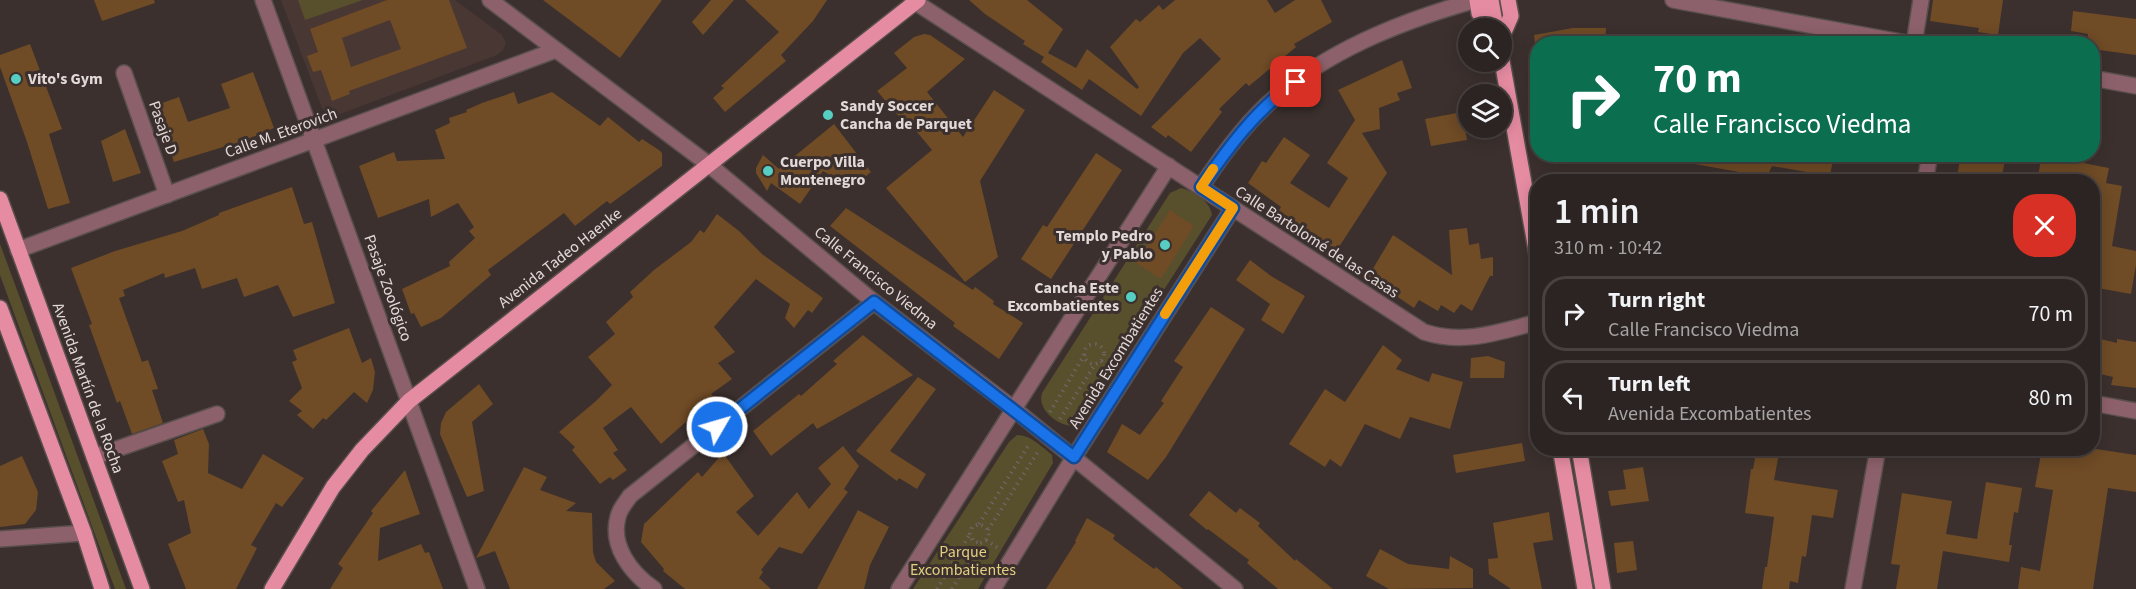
<!DOCTYPE html>
<html lang="en">
<head>
<meta charset="utf-8">
<style>
	:root { --surface:#2c2422; --page:#342c2a; --text:#f1f3f6; --muted:#a6a4a5; --line:#484140 }
	body { margin:0; font-family:"Source Sans 3",sans-serif; background:var(--page); color:var(--text); height:100vh; display:flex; flex-direction:column; font-size:22px; white-space:nowrap }
	* { box-sizing:border-box; margin:0 }
	p { font-size:20px; color:var(--muted) }
	.icon { flex:none; width:33px; height:33px; fill:none; stroke:currentColor; stroke-width:2; stroke-linecap:round; stroke-linejoin:round }
	.map { position:relative; flex:1; overflow:hidden }
	.drawer { position:absolute; left:1530px; top:174px; width:570px; height:282px; display:flex; flex-direction:column; background:var(--surface); border-radius:24px; box-shadow:0 3px 15px #0003,0 0 0 2px var(--line) }
	.drawer>* { flex:none }
	.banner { position:absolute; left:1530px; top:36px; width:570px; height:126px; border-radius:24px; box-shadow:0 3px 15px #0003,0 0 0 2px var(--line); background:#0b6e4f; color:#fff; overflow:hidden }
	.buttons { position:absolute; left:1458px; top:18px; display:grid; gap:12px }
	.buttons a { display:grid; place-items:center; width:54px; height:54px; border-radius:50%; background:var(--surface); box-shadow:0 3px 15px #0003,0 0 0 2px var(--line); font-size:30px }
	.pin { position:absolute; display:grid; place-items:center; width:51px; height:51px; color:#fff; margin:-26px; border-radius:12px; box-shadow:0 3px 9px #0006 }
	.me { position:absolute; width:66px; margin:-33px; rotate:52deg; stroke-linejoin:round; filter:drop-shadow(0 0 4px #0008) }
	.turn { display:flex; align-items:center; gap:21px; height:126px; padding:0 24px; font-size:27px }
	.turn .icon { width:78px; height:78px; stroke-width:2.5 }
	.turn b { display:block; font-size:42px; line-height:51px }
	.round { display:grid; place-items:center; flex:none; width:63px; height:63px; border-radius:24px; background:var(--page) }
	.headline { display:flex; align-items:center; justify-content:space-between; height:102px; padding:0 24px }
	h1 { font-size:36px; font-weight:600; line-height:45px }
	ul { padding:0; list-style:none }
	li { display:flex; align-items:center; gap:18px; height:75px; margin:0 12px 9px; padding:0 12px; border:3px solid var(--line); border-radius:24px }
	li div { flex:1 }
	li b { display:block; font-size:22px }
	li em { font-style:normal }
	.map>svg:first-child { display:block }
	.built { fill:#493733 }
	.green { fill:#584f2c }
	.building { fill:#6f4b26; fill-rule:evenodd }
	.lines { fill:none; stroke-linecap:round; stroke-linejoin:round }
	.minor-casing { stroke:#594f4c; stroke-width:18 }
	.major-casing { stroke:#594f4c; stroke-width:18 }
	.path { stroke:#6d6361; stroke-width:4; stroke-dasharray:1.5 4.5; stroke-linecap:butt }
	.minor { stroke:#8d616b; stroke-width:15 }
	.major { stroke:#e68ca2; stroke-width:15 }
	.route-casing { stroke:#114b97; stroke-width:15 }
	.route { stroke:#1a73e8; stroke-width:10 }
	.slow { stroke:#f59e0b; stroke-width:10 }
	.poi-dot { fill:#57cec2; stroke:#3b302d; stroke-width:2 }
	.labels { text-anchor:middle; dominant-baseline:central; stroke-width:6; stroke-linejoin:round; paint-order:stroke }
	.poi-label { font-size:16px; font-weight:bold; fill:#e2dad9; stroke:#3b302d; text-anchor:start }
	.street-label { font-size:16px; fill:#e2dad9; stroke:#3b302d }
	.park-label { font-size:16px; fill:#e3cf80; stroke:#3b302d }
</style>
</head>
<body>
<div class="map">
<svg width="2136" height="589" viewBox="0 0 2136 589">
	<rect width="100%" height="100%" fill="#3b302d"/>
	<path class="built" d="M281 0H455L502 35 506 43 503 50 497 55 335 116 326 113 322 108Z"/>
	<g class="green">
		<path d="M298 0H363L305 20Z"/>
		<path d="M1181 188C1194 191 1210 201 1212 215L1079 422 1072 426C1056 425 1037 409 1042 393L1170 193Z"/>
		<path d="M0 244 13 279 126 589H115L0 275Z"/>
		<path d="M1017 435C1031 435 1042 447 1052 455L1053 463 978 589H913L1009 442Z"/>
	</g>
	<g class="building">
		<path d="M94 0H154L155 3 102 21Z"/>
		<path d="M387 0H449L467 48 349 91 350 94 332 101 321 70 313 72 307 56 318 52 310 29ZM390 20 401 49 351 67 342 38Z"/>
		<path d="M543 0H662L620 58Z"/>
		<path d="M711 0H734L703 35 692 22Z"/>
		<path d="M745 0H827L813 21 781 55 786 61 725 112 713 98 724 88 721 86 779 32Z"/>
		<path d="M969 0H1027L1063 29 1048 53 1076 68 1087 49 1137 89 1139 87 1110 47 1136 19 1140 22 1159 5 1163 10 1175 0H1267L1275 13 1295 0H1321L1332 22 1294 44 1296 47 1249 86 1246 83 1219 109 1222 112 1191 152 1168 135 1166 138 1151 127 1221 59 1200 38 1183 53 1141 116 1089 79 1082 90 1041 62 1044 57 1023 44 1025 41 985 14Z"/>
		<path d="M1933 0H2003L1998 35 1978 32 1979 28 1930 21Z"/>
		<path d="M2073 11 2136 19V55L2092 49V44H2087L2088 34 2071 31Z"/>
		<path d="M1573 28H1606L1605 44H1535L1534 35Z"/>
		<path d="M924 34 930 35 965 59 927 92 963 137 994 90 1025 110 980 181 998 257 965 282 886 188 932 150 912 126 909 128 877 91 907 68 894 53 914 37Z"/>
		<path d="M30 44 62 129 49 134 70 203 48 209 27 142 0 67V55Z"/>
		<path d="M1402 60 1412 88 1397 93 1400 100 1379 108 1380 129 1362 133 1387 173 1337 250 1278 212 1281 207 1248 183 1262 161 1266 163 1284 137 1310 155 1290 183 1329 208 1348 178 1327 163 1355 120 1338 90Z"/>
		<path d="M253 72 274 128 243 141 174 162 154 106 179 97 188 122 230 108 221 84Z"/>
		<path d="M514 92 518 104 552 92 600 126 608 117 639 142 642 139 659 150 662 153V166L610 204 607 201 575 226 564 213 488 270 491 275 441 318 421 327 414 313 411 314 402 289 450 266 449 262 475 238 469 231 474 227 458 203 431 217 429 199 378 218 359 166 394 152 397 161 445 159 435 130 450 123 449 118 467 112 466 110 482 103Z"/>
		<path d="M1462 112 1467 140 1431 146 1425 119Z"/>
		<path d="M834 124 871 172 852 188 823 171 800 204 771 183 767 191 756 173V168L763 155 779 169Z"/>
		<path d="M125 129 141 173 113 182 101 141Z"/>
		<path d="M1096 153 1122 170 1051 279 1021 259 1043 225 1047 227Z"/>
		<path d="M1690 154H1834L1830 176 1772 166 1767 177 1689 163Z"/>
		<path d="M1961 154H1978L2005 159 2001 182H1956Z"/>
		<path d="M2042 154H2084L2083 163 2109 168 2106 183 2122 186 2112 246 2136 251V265L2131 294 2092 287V182H2037Z"/>
		<path d="M292 187 304 224 312 222 335 303 293 317 278 285 244 297 237 278 202 289 195 268 165 278 164 273 123 290 125 296 119 298 142 362 148 360 158 389 152 390 163 423 132 434 120 401 117 403 89 325 92 324 71 268 115 251 182 231 219 215V213Z"/>
		<path d="M846 208 973 290 975 287 994 301 993 304 1023 323 999 359 953 326 955 323 830 226Z"/>
		<path d="M1170 210 1194 226 1161 279 1136 263Z"/>
		<path d="M717 214 739 231 762 254 823 298 812 313 808 310 794 328 785 318 790 304 756 279 714 327 735 352 718 363 732 379 711 394 714 397 661 444 631 407 603 428 618 450 613 453 627 470 613 480 610 477 600 484 572 450 575 447 559 432 596 401 612 385 588 357 615 334 606 322 633 297 630 292 654 270 691 242 700 230 704 233Z"/>
		<path d="M1467 228 1469 245 1479 243 1481 259 1493 257V276H1490L1472 311 1461 304 1454 313 1441 305 1438 311 1419 300 1414 308 1368 277 1393 235 1452 275 1449 230Z"/>
		<path d="M1250 260 1271 276 1305 296 1283 334 1261 320 1270 304 1236 280Z"/>
		<path d="M1211 307 1245 329 1166 457 1148 480 1107 452 1122 424 1140 435 1164 403 1161 401 1183 367 1174 361Z"/>
		<path d="M349 328 362 363 371 358 375 372 373 390 367 403 354 392 326 420 323 418 313 429 297 415 302 411 289 401 302 388 292 362 297 360 293 350Z"/>
		<path d="M863 335 913 375 817 429 813 423 771 456 753 431 799 394 801 396 837 364 833 361Z"/>
		<path d="M2092 337 2117 343V339L2136 342V388L2111 385 2113 377 2092 372Z"/>
		<path d="M1383 345 1402 360 1396 369 1429 382 1432 373 1463 382 1450 429 1410 417 1400 439 1365 424 1341 467 1330 459 1325 467 1289 444 1325 389 1345 402Z"/>
		<path d="M1488 356 1505 362 1504 378H1470L1471 358Z"/>
		<path d="M918 377 936 389 890 451 926 474 917 489 899 478 897 481 856 451Z"/>
		<path d="M479 384 493 404 472 422 484 491 467 497 440 434 441 423 446 412Z"/>
		<path d="M203 429 209 444 208 473 242 489 263 454 304 478 282 507 276 503 251 545 257 548 236 589H186L168 544 191 533 184 500 178 502 162 461 178 454 174 440Z"/>
		<path d="M1522 443 1525 461 1456 473 1453 455Z"/>
		<path d="M843 446 859 466 844 489 848 492 802 554 779 547 761 570 763 572 759 578 771 589H685L663 571 664 569 641 542 644 524 698 472 702 477 723 453 754 496 736 512 758 536 797 492 809 509 831 484 818 468Z"/>
		<path d="M1757 448H1780L1774 480 1838 490 1833 518 1812 515 1806 557 1802 556 1798 583 1790 581 1789 589H1762L1765 567H1767L1774 517 1745 513 1751 469H1753Z"/>
		<path d="M2042 448H2089L2136 455V492L2108 488 2093 589H2018L2021 567 2040 571 2053 490 2035 487Z"/>
		<path d="M22 456 38 492 36 510 25 524 0 527V466Z"/>
		<path d="M524 467 547 477 540 490 576 503 566 511 592 513 593 552 596 562 615 581 604 589H510L495 551 476 558Z"/>
		<path d="M1643 467 1649 501 1611 506 1608 491 1626 489 1623 470Z"/>
		<path d="M405 470 420 514 380 528 378 561 421 544 425 553 429 552 443 589H330L343 568 338 564 373 513 371 511Z"/>
		<path d="M1986 482 2022 488 2018 513 2014 512 2009 545H2012L2009 562 1943 551 1937 589H1896L1900 565 1891 564 1902 493 1952 501 1946 534 1977 539Z"/>
		<path d="M1209 491 1236 513 1240 508 1260 523 1258 526 1295 561 1296 559 1333 589H1278L1247 563 1249 560 1208 529 1207 530 1189 515Z"/>
		<path d="M858 510 889 527 870 565 864 589H817Z"/>
		<path d="M1549 512 1553 540 1533 543 1542 589H1511L1489 574 1488 559 1498 558 1493 523Z"/>
		<path d="M1087 518 1115 535 1113 539 1154 569 1156 567 1183 589H1046L1076 542 1075 541Z"/>
		<path d="M1633 541 1637 570 1617 573 1614 543Z"/>
		<path d="M1380 549 1408 564 1449 569 1450 556 1473 569V588L1389 589 1366 576Z"/>
	</g>
	<g class="lines">
		<defs>
			<g id="minor">
				<path d="M263 0 477 589"/>
				<path d="M490 0 708 164 874 302 1014 409 1235 589"/>
				<path d="M912 0 1424 332C1464 345 1498 332 1538 322"/>
				<path d="M1673 0 1912 44"/>
				<path d="M1914 44 1921 0"/>
				<path d="M124 73 167 195"/>
				<path d="M2092 78 2136 86"/>
				<path d="M1925 182 1930 154"/>
				<path d="M1201 187C1225 151 1251 116 1285 89 1340 45 1409 19 1476 0"/>
				<path d="M18 250 556 50"/>
				<path d="M2092 403 2136 411"/>
				<path d="M94 457 217 414"/>
				<path d="M0 539 84 533"/>
				<path d="M654 589C631 573 610 546 618 517 619 510 626 502 630 496L874 302"/>
				<path d="M899 589 1169 166"/>
				<path d="M993 589 1074 457 1233 208"/>
				<path d="M1853 589 1878 448"/>
			</g>
			<g id="major">
				<path d="M1477 0 1479 13 1488 28"/>
				<path d="M1491 0 1496 28"/>
				<path d="M1502 37 1511 16 1508 0"/>
				<path d="M1502 61 1538 261"/>
				<path d="M0 199 142 589"/>
				<path d="M0 308 84 533 102 589"/>
				<path d="M1560 448 1585 589"/>
				<path d="M1579 448 1603 589"/>
				<path d="M272 589 333 487 362 450 409 401 918 0"/>
			</g>
		</defs>
		<use href="#minor" class="minor-casing"/>
		<use href="#major" class="major-casing"/>
		<g class="path">
			<circle cx="1094" cy="354" r="10"/>
			<path d="M1101 361 1111 367"/>
			<path d="M1050 412 1085 354"/>
			<path d="M1060 419 1096 363"/>
			<path d="M979 524 1030 443"/>
			<path d="M988 530 1039 450"/>
			<path d="M986 540 998 548"/>
			<path d="M937 589 970 534"/>
			<path d="M952 589 980 543C988 541 991 534 986 527L979 524 972 527 970 534 973 541 980 543"/>
		</g>
		<use href="#minor" class="minor"/>
		<use href="#major" class="major"/>
	</g>
	<g class="lines">
		<defs>
			<path id="route" d="M717 427 874 302 1074 457 1233 208 1201 187C1228 148 1257 108 1296 82"/>
		</defs>
		<use href="#route" class="route-casing"/>
		<use href="#route" class="route"/>
		<path class="slow" d="M1165 314 1233 208 1201 187 1213 169"/>
	</g>
	<g class="poi-dot">
		<circle cx="16" cy="79" r="6"/>
		<circle cx="828" cy="115" r="6"/>
		<circle cx="768" cy="171" r="6"/>
		<circle cx="1165" cy="245" r="6"/>
		<circle cx="1131" cy="297" r="6"/>
	</g>
	<g class="labels">
		<g class="poi-label">
			<text x="28" y="79">Vito's Gym</text>
			<text x="840" y="106">Sandy Soccer<tspan x="840" dy="18">Cancha de Parquet</tspan></text>
			<text x="780" y="162">Cuerpo Villa<tspan x="780" dy="18">Montenegro</tspan></text>
			<text x="1153" y="236" text-anchor="end">Templo Pedro<tspan x="1153" dy="18">y Pablo</tspan></text>
			<text x="1119" y="288" text-anchor="end">Cancha Este<tspan x="1119" dy="18">Excombatientes</tspan></text>
		</g>
		<g class="street-label">
			<text transform="translate(163 128) rotate(70)">Pasaje D</text>
			<text transform="translate(281 133) rotate(-20)">Calle M. Eterovich</text>
			<text transform="translate(1317 242) rotate(33)">Calle Bartolomé de las Casas</text>
			<text transform="translate(560 258) rotate(-38)">Avenida Tadeo Haenke</text>
			<text transform="translate(876 278) rotate(39)">Calle Francisco Viedma</text>
			<text transform="translate(388 288) rotate(70)">Pasaje Zoológico</text>
			<text transform="translate(1116 358) rotate(-58)">Avenida Excombatientes</text>
			<text transform="translate(88 388) rotate(70)">Avenida Martín de la Rocha</text>
		</g>
		<g class="park-label">
			<text x="963" y="552">Parque<tspan x="963" dy="18">Excombatientes</tspan></text>
		</g>
	</g>
</svg>
<div class="buttons">
<a><svg class="icon" aria-label="search" viewBox="0 0 24 24"><circle cx="10" cy="10" r="6"/><path d="M15 15l6 6"/></svg></a>
<a><svg class="icon" aria-label="layers" viewBox="0 0 24 24"><path d="M12 4l9 5-9 5-9-5zM3 14l9 5 9-5"/></svg></a>
</div>
<div class="pin" style="left:1296px;top:82px;background:#d93025"><svg class="icon" aria-label="arrive" viewBox="0 0 24 24"><path d="M6 21V4h12l-3 4 3 4H6"/></svg></div>
<svg class="me" style="left:717px;top:427px" viewBox="-20 -20 40 40"><circle r="17" fill="#1a73e8" stroke="#fff" stroke-width="3"/><path d="M0-11L8 9 0 5-8 9z" fill="#fff"/></svg>
<div class="banner">
<div class="turn"><svg class="icon" aria-label="right" viewBox="0 0 24 24"><path d="M7 20v-9h11M14 6l5 5-5 5"/></svg><div><b>70 m</b>Calle Francisco Viedma</div></div>
</div>
<section class="drawer">
<div class="headline"><div><h1>1 min</h1><p>310 m · 10:42</p></div><a class="round" style="background:#d93025;color:#fff"><svg class="icon" aria-label="close" viewBox="0 0 24 24"><path d="M6 6l12 12M18 6L6 18"/></svg></a></div>
<ul>
<li><svg class="icon" aria-label="right" viewBox="0 0 24 24"><path d="M7 20v-9h11M14 6l5 5-5 5"/></svg><div><b>Turn right</b><p>Calle Francisco Viedma</p></div><em>70 m</em></li>
<li><svg class="icon" aria-label="left" viewBox="0 0 24 24"><path d="M17 20v-9H6M10 6l-5 5 5 5"/></svg><div><b>Turn left</b><p>Avenida Excombatientes</p></div><em>80 m</em></li>
</ul>
</section>
</div>
</body>
</html>
